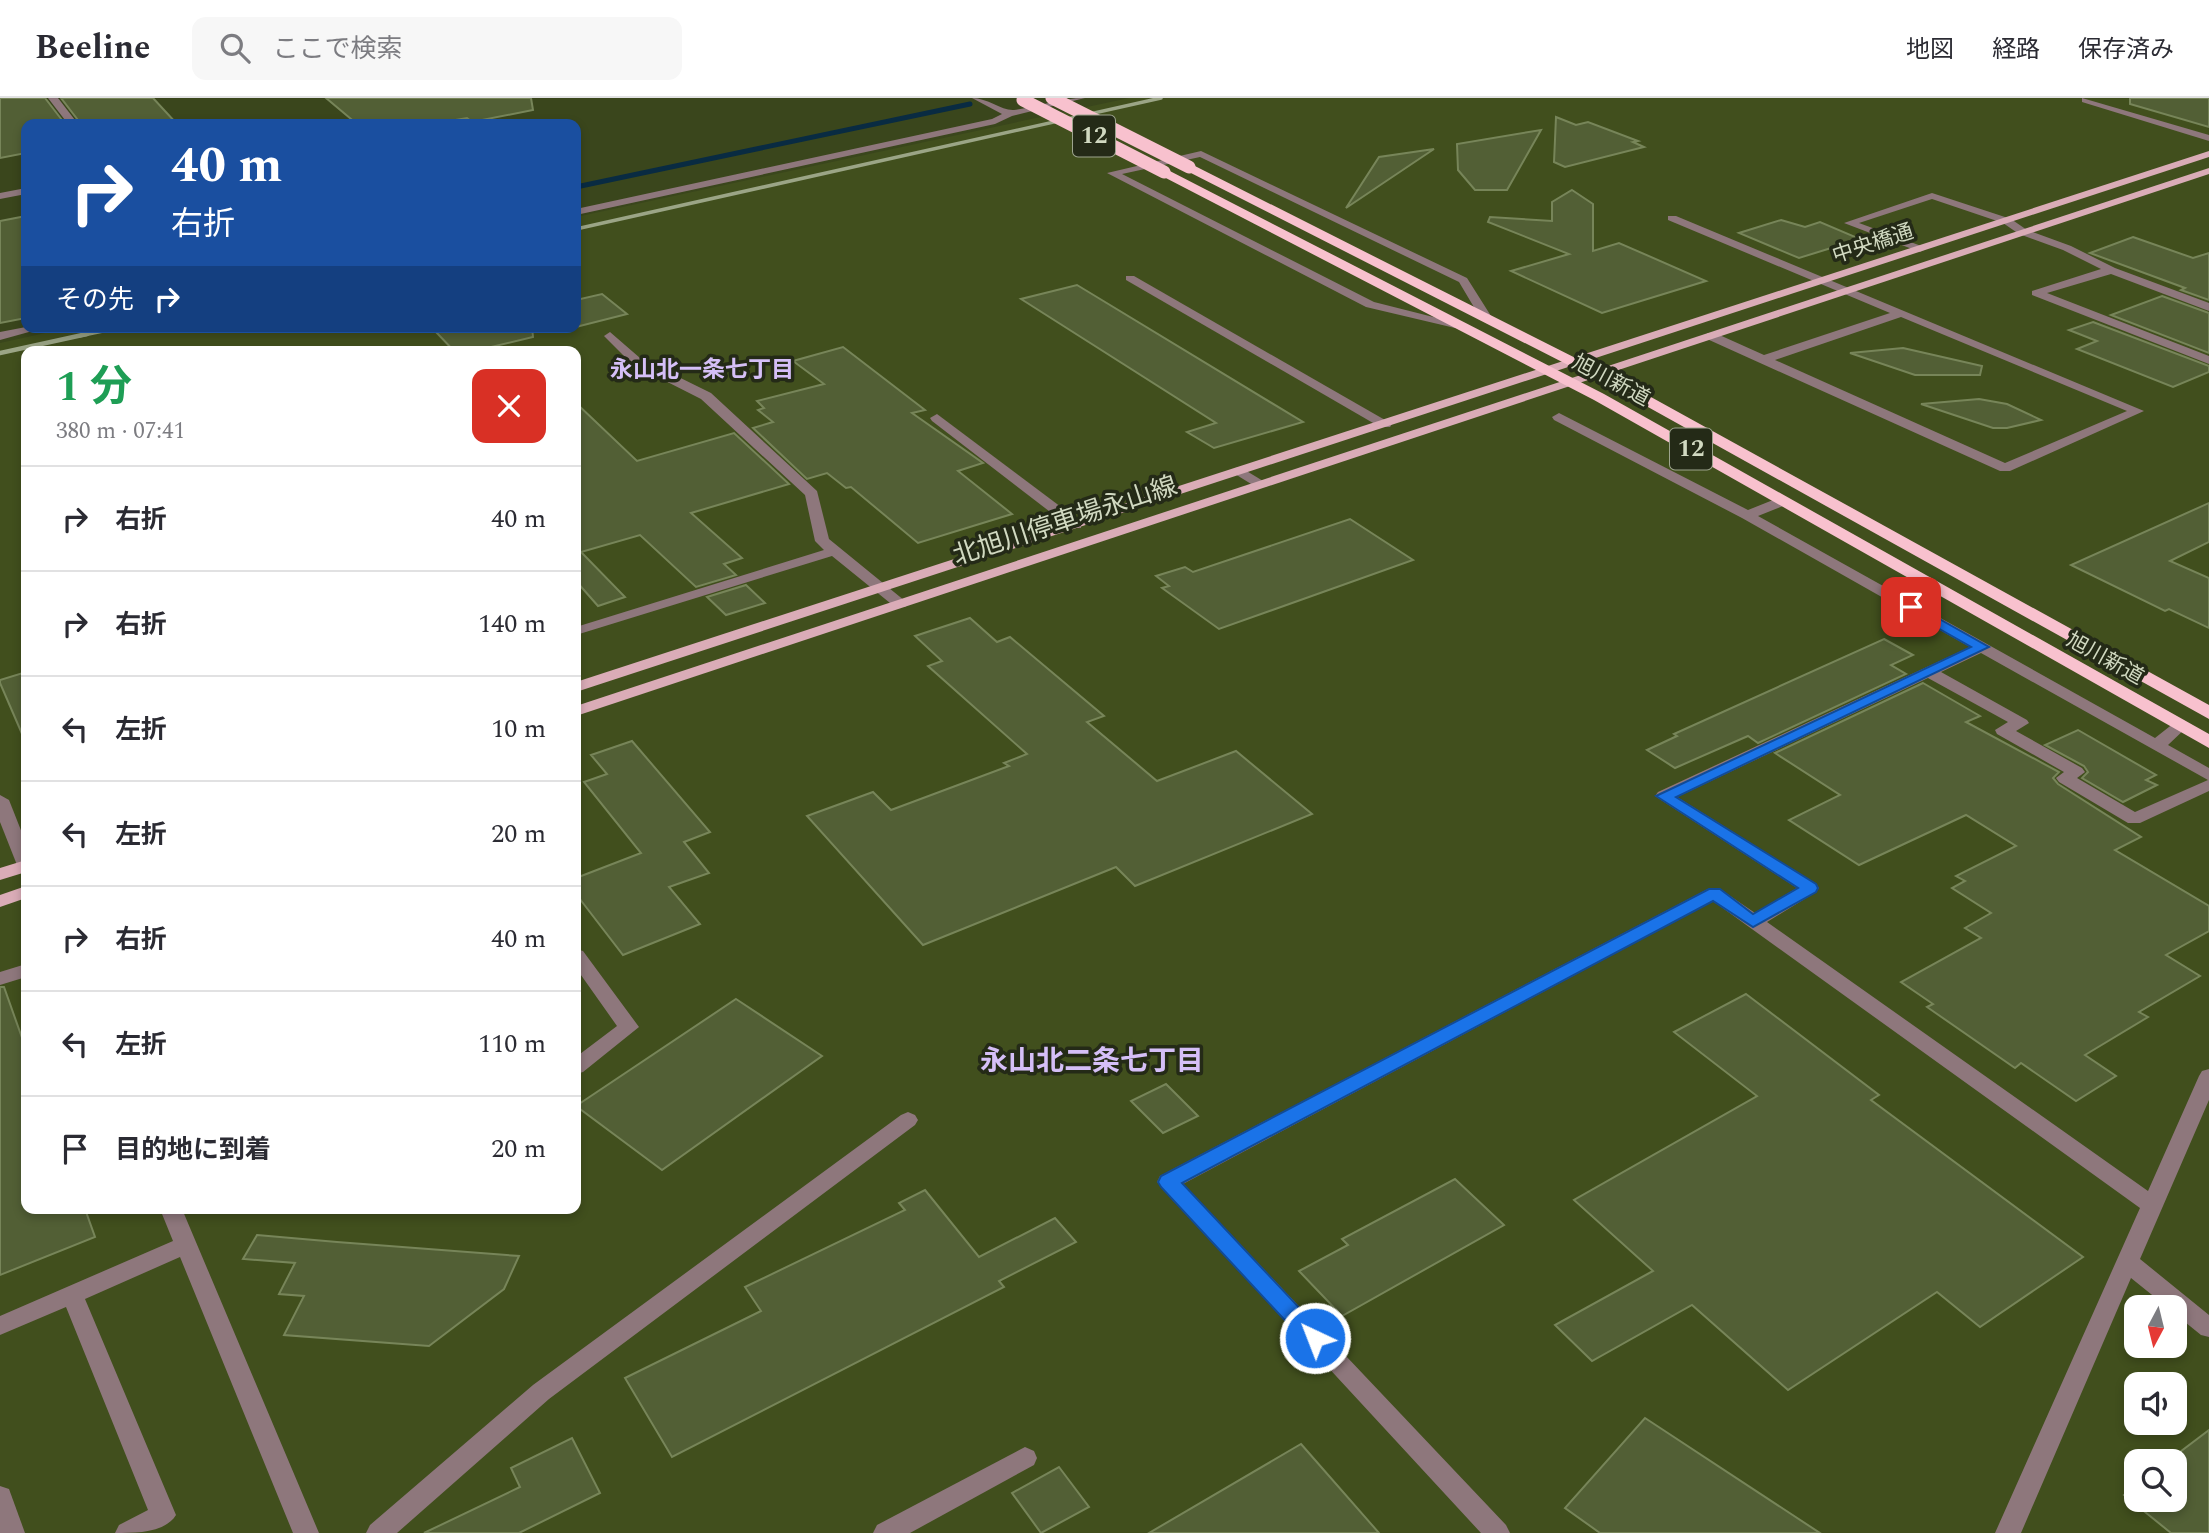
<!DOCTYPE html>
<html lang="ja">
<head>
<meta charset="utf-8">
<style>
	:root { --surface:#fff; --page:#f7f7f7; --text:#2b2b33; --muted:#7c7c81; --line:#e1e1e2 }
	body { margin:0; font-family:Spectral,"Noto Sans JP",serif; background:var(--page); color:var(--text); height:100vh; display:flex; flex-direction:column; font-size:26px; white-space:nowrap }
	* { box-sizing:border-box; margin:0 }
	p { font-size:23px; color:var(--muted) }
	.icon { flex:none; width:38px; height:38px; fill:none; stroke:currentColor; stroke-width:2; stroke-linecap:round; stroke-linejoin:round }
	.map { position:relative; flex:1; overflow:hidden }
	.drawer { position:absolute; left:21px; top:248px; width:560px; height:868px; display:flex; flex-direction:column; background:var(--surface); border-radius:14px; box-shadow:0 4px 10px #0003 }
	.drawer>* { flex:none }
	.guide { position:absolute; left:21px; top:21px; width:560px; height:214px; border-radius:14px; box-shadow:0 4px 10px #0003; background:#1a4fa0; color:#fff; overflow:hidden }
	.needle { width:46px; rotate:187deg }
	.fabs { position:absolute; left:2124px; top:1197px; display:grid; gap:14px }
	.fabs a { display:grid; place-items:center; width:63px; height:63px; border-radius:14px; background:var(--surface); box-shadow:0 4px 10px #0003; font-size:35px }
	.pin { position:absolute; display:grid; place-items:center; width:60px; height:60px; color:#fff; margin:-30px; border-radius:14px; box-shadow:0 4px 10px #0006 }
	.me { position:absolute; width:77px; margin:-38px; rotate:317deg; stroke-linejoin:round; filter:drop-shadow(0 0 5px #0008) }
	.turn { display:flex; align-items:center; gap:24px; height:147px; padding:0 35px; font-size:32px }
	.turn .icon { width:91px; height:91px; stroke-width:2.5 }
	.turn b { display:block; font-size:49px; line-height:60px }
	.then { display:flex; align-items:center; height:66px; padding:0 35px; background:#0003; gap:14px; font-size:26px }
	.round { display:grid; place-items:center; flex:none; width:74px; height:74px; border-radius:14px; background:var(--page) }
	.head { display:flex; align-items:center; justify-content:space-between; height:119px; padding:0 35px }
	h1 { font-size:42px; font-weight:700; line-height:52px; color:#1e9e55 }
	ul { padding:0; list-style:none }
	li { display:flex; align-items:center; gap:21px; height:105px; padding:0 35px; border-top:2px solid var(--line) }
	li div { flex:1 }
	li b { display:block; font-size:26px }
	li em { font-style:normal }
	header { display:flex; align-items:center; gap:42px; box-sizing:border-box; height:98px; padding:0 35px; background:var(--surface); border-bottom:2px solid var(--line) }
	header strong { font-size:33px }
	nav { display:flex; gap:38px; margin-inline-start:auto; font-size:24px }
	.search { width:490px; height:63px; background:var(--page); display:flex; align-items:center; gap:18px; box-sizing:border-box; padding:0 24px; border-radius:14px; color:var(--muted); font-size:26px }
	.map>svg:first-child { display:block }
	.built { fill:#414f1d; fill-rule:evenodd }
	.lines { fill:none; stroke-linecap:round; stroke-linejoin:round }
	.stream { stroke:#092b42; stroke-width:5 }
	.building { fill:#525f35; stroke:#778559; stroke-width:2 }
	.minor { fill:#8e777c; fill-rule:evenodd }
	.major { fill:#daacb7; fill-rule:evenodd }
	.highway { fill:#f8c1ce; fill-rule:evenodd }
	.rail-far1 { stroke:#9ba586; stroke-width:3.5 }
	.rail { stroke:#9ba586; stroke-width:4.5 }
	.highway-bridge { stroke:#f8c1ce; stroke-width:13 }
	.route { fill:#1a73e8; stroke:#114b97; stroke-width:2 }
	.labels { text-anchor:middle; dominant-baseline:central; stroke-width:7; stroke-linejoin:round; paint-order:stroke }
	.far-street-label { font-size:21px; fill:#d1d9c1; stroke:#242a17 }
	.far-neighbourhood-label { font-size:23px; font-weight:bold; fill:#d5bff7; stroke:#242a17 }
	.shield { fill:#242a17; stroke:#9da48e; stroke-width:2 }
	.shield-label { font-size:24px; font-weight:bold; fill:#d1d9c1 }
	.street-label { font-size:26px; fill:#d1d9c1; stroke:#242a17 }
	.neighbourhood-label { font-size:28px; font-weight:bold; fill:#d5bff7; stroke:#242a17 }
</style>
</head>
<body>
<header>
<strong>Beeline</strong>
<div class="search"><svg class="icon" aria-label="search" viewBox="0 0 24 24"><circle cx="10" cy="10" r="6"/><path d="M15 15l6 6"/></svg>ここで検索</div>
<nav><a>地図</a><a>経路</a><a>保存済み</a></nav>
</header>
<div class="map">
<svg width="2209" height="1435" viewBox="0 0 2209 1435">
	<rect width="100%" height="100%" fill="#3a461c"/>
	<path class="built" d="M1129 0H2209V1435H0V245L72 229H576V119ZM26 254H576V1111H26ZM2137 1209H2175V1248H2137ZM2137 1286H2175V1325H2137ZM2137 1363H2175V1402H2137Z"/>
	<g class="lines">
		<path class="stream" d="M576 89 970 6"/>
	</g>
	<g class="building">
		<path d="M0 0H45L65 26H26V55L0 60Z"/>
		<path d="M61 0H153L177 26H81Z"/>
		<path d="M326 0H531L533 12 472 24 467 20 432 26H357Z"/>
		<path d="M2130 0H2209V29L2130 6Z"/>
		<path d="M1556 19 1576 27 1588 24 1638 43 1633 44 1644 49 1565 69 1554 64Z"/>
		<path d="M1541 32 1507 92H1475L1458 72 1457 46Z"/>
		<path d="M1434 51 1346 110 1379 59Z"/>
		<path d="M1572 92 1593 106V153L1619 145 1706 183 1602 215 1511 173 1569 156 1488 124 1490 119 1552 123V104Z"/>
		<path d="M26 118V220L0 225V123Z"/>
		<path d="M1781 122 1805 129 1820 124 1860 141 1799 160 1739 135Z"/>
		<path d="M2133 139 2193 160 2209 155V202L2181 192 2185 190 2090 155Z"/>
		<path d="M1077 187 1303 324 1214 350 1187 334 1216 325 1021 201Z"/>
		<path d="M602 196 627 216 576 229V202Z"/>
		<path d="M2162 198 2209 215V255L2111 217Z"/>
		<path d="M2093 224 2209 268V274L2173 289 2077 251 2097 243 2069 232Z"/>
		<path d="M457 229H532L533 239 470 254H455L436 234Z"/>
		<path d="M843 249 925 312 912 315 983 365 958 373 1012 416 918 445 851 389 846 390 827 375 807 381 753 330 773 324 758 312 764 310 757 303 824 286 793 263Z"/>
		<path d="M1903 250 1982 268 1980 277H1915L1850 255Z"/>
		<path d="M1979 301 2007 306 2041 322 2007 330H1993L1921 306Z"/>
		<path d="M576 305 637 363 734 335 789 386 691 415 742 460 724 466 736 477 696 489 640 437 581 454 625 499 598 508 576 483Z"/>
		<path d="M2209 405V444L2170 463 2209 480V530L2169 511 2165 513 2071 467Z"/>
		<path d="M1350 421 1413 462 1219 531 1162 490 1169 488 1156 478 1185 469 1193 474Z"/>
		<path d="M746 487 765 505 726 517 707 499Z"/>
		<path d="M970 520 997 544 1010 539 1104 618 1087 624 1157 683 1236 653 1312 716 1135 788 1116 769 923 847 807 718 873 694 891 712 1009 668 1004 665 1027 656 928 568 942 563 915 538Z"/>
		<path d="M1884 541 1913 557 1891 567 1906 576 1758 645 1748 638 1675 670 1647 652 1677 638 1674 636Z"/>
		<path d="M26 574V645L0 585V582Z"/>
		<path d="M1923 585 1980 618 1966 624 2059 674 2053 680 2058 686 2141 739 2115 752 2209 808V833L2166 857 2200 878 2139 914 2148 919 2085 957 2116 978 2076 1003 2021 965 2015 970 1927 909 1933 906 1901 884 1981 840 1965 830 1991 815 1952 790 1965 783 1956 778 2016 748 1966 717 1859 767 1789 722 1840 697 1775 655Z"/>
		<path d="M2078 632 2156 677 2146 682 2157 687 2123 704 2082 680 2088 674 2084 668 2045 647Z"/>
		<path d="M632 643 710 734 684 744 709 775 669 789 700 826 623 857 576 796V780L641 755 584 684 607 676 591 657Z"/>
		<path d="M0 889H4L26 951V1111H85L95 1139 0 1177Z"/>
		<path d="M1746 896 1879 997 1871 1002 2083 1159 1980 1229 1937 1194 1788 1292 1692 1207 1592 1263 1555 1227 1653 1173 1574 1102 1757 998 1674 934Z"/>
		<path d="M736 901 822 958 662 1072 576 1008Z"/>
		<path d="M1166 986 1198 1018 1163 1035 1131 1003Z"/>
		<path d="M1455 1081 1504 1127 1342 1218 1299 1173 1348 1147 1342 1141Z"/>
		<path d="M925 1092 979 1159 1055 1120 1076 1144 999 1183 1004 1189 672 1359 625 1280 761 1213 745 1189 905 1112 899 1105Z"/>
		<path d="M257 1137 337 1144 519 1158 504 1191 429 1248 284 1237 304 1198 279 1196 295 1165 243 1161Z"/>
		<path d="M1645 1320 1820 1435H1600L1565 1410Z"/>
		<path d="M2209 1332V1435H2171L2124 1397 2137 1387V1402H2175V1363H2168Z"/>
		<path d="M572 1340 600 1395 519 1435H424L520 1389 511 1370Z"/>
		<path d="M1301 1346 1379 1435H1149Z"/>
		<path d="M1059 1369 1089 1409 1041 1435 1012 1395Z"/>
	</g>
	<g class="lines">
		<g class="minor">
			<path d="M48 0H58L78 26H68Z"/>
			<path d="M972 0C988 0 1002 13 1014 12 1038 9 1060 0 1085 0L1012 18 995 26 576 117V111L992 21 1002 16Z"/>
			<path d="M2082 0 2209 37V43L2082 4Z"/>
			<path d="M1201 53 1467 180 1491 218 1481 221 1459 184 1200 59 1122 76 1374 204 1461 226 1455 230 1366 209 1107 75Z"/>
			<path d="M26 90V96L0 101V95Z"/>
			<path d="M1932 95 2011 121 2027 132 2071 148 2115 170 2209 205V213L2111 176 2047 195 2209 258V266L2032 197V193L2101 171 2063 152 2019 136 2003 125 1932 101 1859 125 1924 149 1926 151 1920 154 1844 125Z"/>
			<path d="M1668 118H1676L2144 313 2010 373H2000L1707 241V235H1715L1764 257 1890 215 1668 122ZM1901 219 2127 313 2005 365 1775 262Z"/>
			<path d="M1126 178H1134L1392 326 1390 329H1380L1126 182Z"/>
			<path d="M26 229H47L0 242V234Z"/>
			<path d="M610 234 640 260 711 295 817 393 829 441 905 503 908 506 905 509H895L832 458 576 537V529L824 452 815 443 805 397 701 301 632 266 604 238Z"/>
			<path d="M1559 315 1748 412 1778 400H1788V406L1758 418 2155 640 2174 625H2186L2188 628 2168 647 2209 670V693L2140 725H2128L2059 684 2056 680 2064 674 1997 636 1995 632 2008 624 1928 580 1677 699 1816 786 1819 790 1816 794 1767 824 2148 1093 2199 978 2202 973 2209 971V1002L2140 1161 2209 1217V1239L2201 1237 2175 1216V1209H2167L2131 1180 2021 1435H1995L2140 1110 1713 803 1183 1086 1506 1427 1510 1435H1481L1157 1084 1160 1078 1708 791H1720L1755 815 1797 790 1655 698 1658 694 1970 549 1742 420 1554 322 1552 319ZM1981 555 2208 682 2135 714 2077 680 2085 674 2082 670 2016 633 2029 625 2027 622 1941 574Z"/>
			<path d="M937 316 1081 424V430H1071L932 323 930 320Z"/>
			<path d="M1240 369 1268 386 1266 389H1256L1235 376V370Z"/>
			<path d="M0 697 9 702 26 745V773L17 767 0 724Z"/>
			<path d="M576 851 583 853 639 929 583 974 576 976V959L617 928 576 870Z"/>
			<path d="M26 866V879L0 887V874Z"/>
			<path d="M908 1014 915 1017 918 1022 915 1027 549 1301 397 1435H366L370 1427 533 1287 901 1017Z"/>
			<path d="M160 1111H182L319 1435H293L180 1159 85 1201 176 1417C165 1435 136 1435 115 1435L119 1427 148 1412 66 1209 0 1237V1218L173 1143Z"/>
			<path d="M1025 1349 1034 1353 1037 1360 1034 1367 910 1435H873L877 1427Z"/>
			<path d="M0 1388 9 1391 25 1435H0Z"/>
		</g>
		<g class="major">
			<path d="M2209 53V59L576 594V584Z"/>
			<path d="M2209 70V76L576 618V608Z"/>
			<path d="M26 762V774L0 782V770Z"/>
			<path d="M26 788V800L0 809V797Z"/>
		</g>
		<g class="highway">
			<path d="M1189 65 1631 288 2209 607V621L1621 294 1185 72V66Z"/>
			<path d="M1164 70 1604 296 2209 636V650L1594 302 1160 77V71Z"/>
		</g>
		<g class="rail-far1">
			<path d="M576 131 1161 0"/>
			<path d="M79 238 122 229"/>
		</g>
		<path class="rail" d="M0 255 87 236"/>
		<g class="highway-bridge">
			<path d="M1052 0 1189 69"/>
			<path d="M1023 2 1164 74"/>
		</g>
	</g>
	<path class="route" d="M1911 505 1989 549 1676 699 1816 786 1818 790 1816 794 1753 829 1713 803 1182 1085 1322 1234 1325 1240 1322 1246 1315 1248 1307 1246 1161 1089 1158 1084 1161 1078 1709 791H1720L1753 816 1798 790 1656 698 1971 549 1906 512 1904 509Z"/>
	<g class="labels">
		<g class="far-street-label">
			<text transform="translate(1873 146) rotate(-18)">中央橋通</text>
			<text transform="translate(1611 283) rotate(28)">旭川新道</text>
			<text transform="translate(2105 561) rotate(29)">旭川新道</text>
		</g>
		<g class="far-neighbourhood-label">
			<text x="702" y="272">永山北一条七丁目</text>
		</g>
		<g class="shield">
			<rect x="1073" y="17.5" width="42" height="41" rx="5"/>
			<rect x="1670" y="330.5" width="42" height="41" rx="5"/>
		</g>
		<g class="shield-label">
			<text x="1094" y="38">12</text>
			<text x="1691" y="351">12</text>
		</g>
		<g class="street-label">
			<text transform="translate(1065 423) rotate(-18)">北旭川停車場永山線</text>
		</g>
		<g class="neighbourhood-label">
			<text x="1092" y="963">永山北二条七丁目</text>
		</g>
	</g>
</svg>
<div class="fabs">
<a><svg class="needle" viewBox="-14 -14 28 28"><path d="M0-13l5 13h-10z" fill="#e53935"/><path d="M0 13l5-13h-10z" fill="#7c7c81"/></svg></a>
<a><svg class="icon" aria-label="sound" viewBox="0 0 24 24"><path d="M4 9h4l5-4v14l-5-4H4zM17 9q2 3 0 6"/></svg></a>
<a><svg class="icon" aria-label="search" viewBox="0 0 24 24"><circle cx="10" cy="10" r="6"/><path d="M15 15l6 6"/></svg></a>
</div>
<div class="pin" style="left:1911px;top:509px;background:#d93025"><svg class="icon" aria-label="arrive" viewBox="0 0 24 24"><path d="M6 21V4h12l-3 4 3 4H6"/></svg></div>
<svg class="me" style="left:1315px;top:1240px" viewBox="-20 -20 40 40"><circle r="17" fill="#1a73e8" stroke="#fff" stroke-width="3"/><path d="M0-11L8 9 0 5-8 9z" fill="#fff"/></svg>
<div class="guide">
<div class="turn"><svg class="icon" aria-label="right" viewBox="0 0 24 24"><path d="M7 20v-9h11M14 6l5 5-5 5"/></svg><div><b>40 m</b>右折</div></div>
<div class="then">その先<svg class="icon" aria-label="right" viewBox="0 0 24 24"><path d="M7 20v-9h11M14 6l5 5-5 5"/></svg></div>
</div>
<section class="drawer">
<div class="head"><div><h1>1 分</h1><p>380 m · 07:41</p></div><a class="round" style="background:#d93025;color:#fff"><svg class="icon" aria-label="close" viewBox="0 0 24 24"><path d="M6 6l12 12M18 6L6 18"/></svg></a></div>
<ul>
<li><svg class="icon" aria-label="right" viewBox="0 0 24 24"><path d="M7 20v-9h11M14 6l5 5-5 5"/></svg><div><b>右折</b></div><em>40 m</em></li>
<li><svg class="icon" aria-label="right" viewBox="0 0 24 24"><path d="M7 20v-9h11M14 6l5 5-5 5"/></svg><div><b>右折</b></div><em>140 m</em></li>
<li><svg class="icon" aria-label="left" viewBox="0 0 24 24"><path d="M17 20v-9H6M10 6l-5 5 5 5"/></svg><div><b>左折</b></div><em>10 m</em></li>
<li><svg class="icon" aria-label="left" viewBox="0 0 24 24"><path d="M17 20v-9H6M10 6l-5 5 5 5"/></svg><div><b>左折</b></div><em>20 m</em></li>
<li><svg class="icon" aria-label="right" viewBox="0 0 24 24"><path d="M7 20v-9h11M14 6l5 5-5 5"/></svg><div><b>右折</b></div><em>40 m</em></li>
<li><svg class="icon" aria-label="left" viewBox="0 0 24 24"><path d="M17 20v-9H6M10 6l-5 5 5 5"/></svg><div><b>左折</b></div><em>110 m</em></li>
<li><svg class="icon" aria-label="arrive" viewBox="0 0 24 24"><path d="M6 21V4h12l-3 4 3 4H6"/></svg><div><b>目的地に到着</b></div><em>20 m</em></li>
</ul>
</section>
</div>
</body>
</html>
